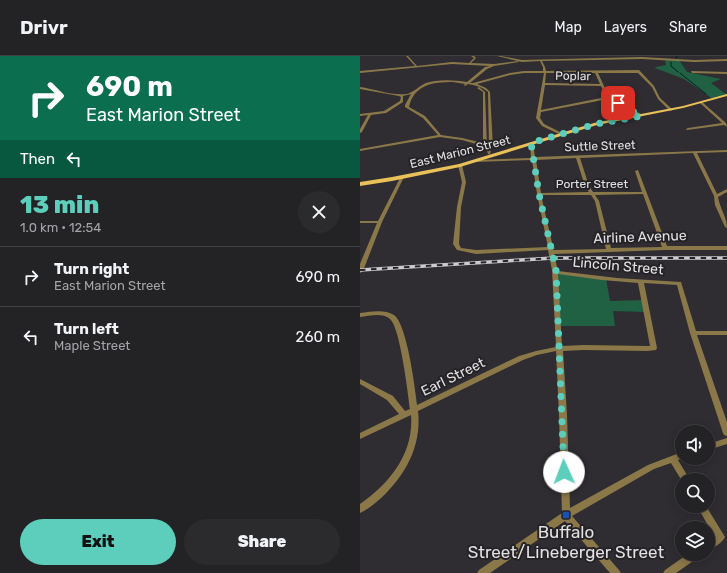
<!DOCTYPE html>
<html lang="en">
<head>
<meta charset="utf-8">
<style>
	:root { --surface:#232225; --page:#2b2a2d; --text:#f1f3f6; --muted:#a3a4a7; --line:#403f42; --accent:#5ccebb }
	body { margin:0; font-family:Rubik,sans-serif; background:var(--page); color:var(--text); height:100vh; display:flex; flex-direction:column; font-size:15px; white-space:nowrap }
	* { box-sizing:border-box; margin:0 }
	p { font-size:13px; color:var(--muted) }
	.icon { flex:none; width:22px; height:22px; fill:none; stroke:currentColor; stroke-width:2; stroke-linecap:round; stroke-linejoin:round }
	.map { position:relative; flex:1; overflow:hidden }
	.panel { display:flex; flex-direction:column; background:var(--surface); width:360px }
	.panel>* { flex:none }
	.hud { background:#0b6e4f; color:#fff; overflow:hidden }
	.controls { position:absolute; left:315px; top:369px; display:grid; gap:8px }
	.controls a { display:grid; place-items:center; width:40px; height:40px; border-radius:50%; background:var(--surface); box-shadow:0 2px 10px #0003,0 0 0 1px var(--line); font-size:20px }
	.pin { position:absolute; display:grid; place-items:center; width:34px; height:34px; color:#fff; margin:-17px; border-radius:8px; box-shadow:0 2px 6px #0006 }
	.me { position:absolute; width:44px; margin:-22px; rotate:358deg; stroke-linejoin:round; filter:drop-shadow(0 0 3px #0008) }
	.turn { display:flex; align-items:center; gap:14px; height:84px; padding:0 20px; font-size:18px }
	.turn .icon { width:52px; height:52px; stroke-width:2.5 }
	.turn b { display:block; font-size:28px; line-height:34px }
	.then { display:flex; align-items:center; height:38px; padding:0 20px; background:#0003; gap:8px; font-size:15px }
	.round { display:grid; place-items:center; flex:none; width:42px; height:42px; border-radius:21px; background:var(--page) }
	.head { display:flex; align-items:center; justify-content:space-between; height:68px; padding:0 20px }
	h1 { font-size:24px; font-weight:800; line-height:30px; color:var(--accent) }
	.button { display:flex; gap:8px; margin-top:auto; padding:8px 20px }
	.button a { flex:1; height:46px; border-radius:24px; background:var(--accent); color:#111; font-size:16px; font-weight:800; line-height:46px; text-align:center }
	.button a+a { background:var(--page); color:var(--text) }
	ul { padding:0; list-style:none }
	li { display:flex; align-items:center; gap:12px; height:60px; padding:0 20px; border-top:1px solid var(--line) }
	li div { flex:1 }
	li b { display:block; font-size:15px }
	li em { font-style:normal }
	header { display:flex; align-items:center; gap:24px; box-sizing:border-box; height:56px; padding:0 20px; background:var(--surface); border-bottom:1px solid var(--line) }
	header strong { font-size:19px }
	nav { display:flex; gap:22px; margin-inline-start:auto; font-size:14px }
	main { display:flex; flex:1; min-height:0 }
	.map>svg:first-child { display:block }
	.green { fill:#206144 }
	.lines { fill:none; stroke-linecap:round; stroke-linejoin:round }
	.stream { stroke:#012025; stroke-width:1 }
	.minor { fill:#8b7849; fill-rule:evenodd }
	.major { fill:#e9c158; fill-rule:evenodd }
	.rail-casing { stroke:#cccbcd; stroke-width:3.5 }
	.rail { stroke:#262327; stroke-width:2; stroke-dasharray:5.5; stroke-linecap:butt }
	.route { stroke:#5ccebb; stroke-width:7; stroke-dasharray:0 12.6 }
	.transit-dot { fill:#1a4fb4; stroke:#262327; stroke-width:1.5 }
	.labels { text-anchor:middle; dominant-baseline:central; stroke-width:4; stroke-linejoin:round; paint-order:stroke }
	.far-street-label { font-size:12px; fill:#e1e0e2; stroke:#262327 }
	.street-label { font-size:14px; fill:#e1e0e2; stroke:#262327 }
	.near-poi-label { font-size:17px; fill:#e1e0e2; stroke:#262327 }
</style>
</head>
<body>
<header>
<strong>Drivr</strong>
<nav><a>Map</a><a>Layers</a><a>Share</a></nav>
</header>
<main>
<section class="panel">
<div class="hud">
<div class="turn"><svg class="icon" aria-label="right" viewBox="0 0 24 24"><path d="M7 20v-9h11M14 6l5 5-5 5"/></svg><div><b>690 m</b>East Marion Street</div></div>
<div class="then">Then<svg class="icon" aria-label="left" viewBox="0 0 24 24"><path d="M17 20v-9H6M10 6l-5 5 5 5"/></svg></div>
</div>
<div class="head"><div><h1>13 min</h1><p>1.0 km · 12:54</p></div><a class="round"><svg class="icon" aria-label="close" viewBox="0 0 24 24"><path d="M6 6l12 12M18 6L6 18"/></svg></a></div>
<ul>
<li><svg class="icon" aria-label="right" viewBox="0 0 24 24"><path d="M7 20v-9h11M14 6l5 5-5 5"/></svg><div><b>Turn right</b><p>East Marion Street</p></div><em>690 m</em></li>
<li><svg class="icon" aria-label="left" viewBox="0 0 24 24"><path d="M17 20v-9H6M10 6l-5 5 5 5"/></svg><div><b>Turn left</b><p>Maple Street</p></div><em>260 m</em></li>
</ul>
<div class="button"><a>Exit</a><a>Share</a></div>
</section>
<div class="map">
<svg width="367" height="517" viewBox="0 0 367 517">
	<rect width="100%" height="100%" fill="#2f2d31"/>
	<g class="green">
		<path d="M305 3 319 4 327 16 361 23 351 27 367 39 353 43 324 23 295 12 296 11 306 9Z"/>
		<path d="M196 216 246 223 250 245 285 244 287 256 253 255 255 270H198Z"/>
	</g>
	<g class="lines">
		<g class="stream">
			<path d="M316 2 317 0"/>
			<path d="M311 6V10L318 16"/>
			<path d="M320 17 346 38"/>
		</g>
		<g class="minor">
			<path d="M46 0H48L57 10 92 6 109 7 114 2 111 0H114L116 2 111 7 134 8 158 5 159 6 134 10 127 13 110 27H113L150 17 164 15H183V11L180 5 162 6 137 0H141L162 4 282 1 334 4 367 3V5L334 6 282 3 182 5 185 11 186 15 279 14 294 30 300 42 313 54 310 55 298 43 292 31 278 17H238L249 41 283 59 280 60 248 43 181 56 180 62 184 68 204 78 201 79 182 70 176 62 184 17H164L150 19 117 28 126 32 130 36 133 92 131 94 130 98H128L127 95 123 92V90L102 84 80 81 0 95V93L78 79 63 62 45 51V49L51 38 43 40V46L26 57 11 59 2 76 0 77V73L8 59 0 60V58L24 55 40 45 41 41 39 40 0 33V31C15 33 31 40 47 38 54 36 59 30 66 27 78 23 94 24 107 26L125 11 130 10 92 8 0 17V15L55 10ZM186 17H235L240 28 185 27ZM93 26 105 28 104 29 105 30 108 28C115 29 122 31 128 36L129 92 127 91 125 36 119 31 117 32 123 36V87L102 82 81 79 65 60 49 51C54 29 72 26 93 26ZM185 29 241 30 246 41 181 54Z"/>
			<path d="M331 15 367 16V18L332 17Z"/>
			<path d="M341 45 366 67 367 71 364 69 327 74 326 73 328 72 362 67 340 47Z"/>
			<path d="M170 86 173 87 175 101 367 94V96L337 97 357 138 367 133V136L358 141C360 153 367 161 367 172L365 171 355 149 354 140 333 97 220 102 229 130 233 136H282L275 115 278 114 307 190H367V194H305L194 198 198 215 257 222 321 226 336 275H367V279H337L367 366V380L364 379 363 377 330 277 317 229 284 227 297 292 296 294 287 295 223 294 203 295 207 359 210 452 288 409 322 396V402H323L318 404 330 424 322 425 311 407 294 413 212 460 259 514 261 517H250L205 465 130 517H117L119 514 202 457 199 359 196 295 177 299 163 304 58 355C62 390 45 420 20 443 14 448 7 454 0 457V448C30 427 54 397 51 359L0 383V377L39 358 27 344 0 328V323L33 340 45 355 50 353C48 337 40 271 30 263 22 256 9 260 0 261V257C11 256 24 253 34 259 47 268 55 332 57 349L159 300 176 295 196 291 192 214 188 194 116 198 97 194 93 188 97 151 102 126 98 109 100 108 102 109 106 126 101 151 99 188 101 192 116 194 188 191 177 138 172 104 115 106 113 105 115 104 171 102ZM216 102 225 130 229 136 181 137 176 104ZM283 138 302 191 251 192 239 145 235 139ZM181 139H231L235 145 246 193 193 194 195 192 193 191ZM198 218 242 224 278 227 290 290 223 289 202 290Z"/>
			<path d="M41 120 44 121 22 166 3 215 0 217V208L17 167H0V165H18Z"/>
			<path d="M367 382V388L348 394V388Z"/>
			<path d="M337 450H346L365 481C362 487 354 492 348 494V485L354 480Z"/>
			<path d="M328 498H341L339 501 316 517H303L305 514Z"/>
		</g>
		<path class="major" d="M367 38V40L323 52 237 69 100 111 32 125 0 130V126L32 121 99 108 234 67 323 50Z"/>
		<defs>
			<path id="rail" d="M0 214 194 202H367"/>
		</defs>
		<use href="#rail" class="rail-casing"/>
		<use href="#rail" class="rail"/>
	</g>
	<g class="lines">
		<path class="route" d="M204 416 196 214 179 138 171 87 236 68 281 60 258 47"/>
	</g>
	<rect class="transit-dot" x="202" y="455" width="8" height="8" rx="2"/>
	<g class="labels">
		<g class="far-street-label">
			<text transform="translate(213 20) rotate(1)">Poplar</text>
			<text transform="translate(240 90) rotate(-2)">Suttle Street</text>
			<text transform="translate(100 96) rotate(-14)">East Marion Street</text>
			<text x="232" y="128">Porter Street</text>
		</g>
		<g class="street-label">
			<text transform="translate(280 181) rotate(-2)">Airline Avenue</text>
			<text transform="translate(258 210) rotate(5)">Lincoln Street</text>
			<text transform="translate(93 321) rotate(-26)">Earl Street</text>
		</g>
		<g class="near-poi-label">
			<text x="206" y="476">Buffalo<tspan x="206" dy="20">Street/Lineberger Street</tspan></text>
		</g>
	</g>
</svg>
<div class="controls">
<a><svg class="icon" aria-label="sound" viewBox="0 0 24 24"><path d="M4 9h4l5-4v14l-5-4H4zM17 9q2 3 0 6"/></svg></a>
<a><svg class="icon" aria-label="search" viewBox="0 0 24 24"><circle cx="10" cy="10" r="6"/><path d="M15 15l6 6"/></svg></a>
<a><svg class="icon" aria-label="layers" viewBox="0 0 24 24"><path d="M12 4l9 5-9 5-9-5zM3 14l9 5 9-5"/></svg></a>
</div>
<div class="pin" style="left:258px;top:47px;background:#d93025"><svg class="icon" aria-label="arrive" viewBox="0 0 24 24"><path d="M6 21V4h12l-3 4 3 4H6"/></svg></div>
<svg class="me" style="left:204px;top:416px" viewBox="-20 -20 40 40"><circle r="19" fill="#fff"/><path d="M0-13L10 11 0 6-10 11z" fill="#5ccebb"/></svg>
</div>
</main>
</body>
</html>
